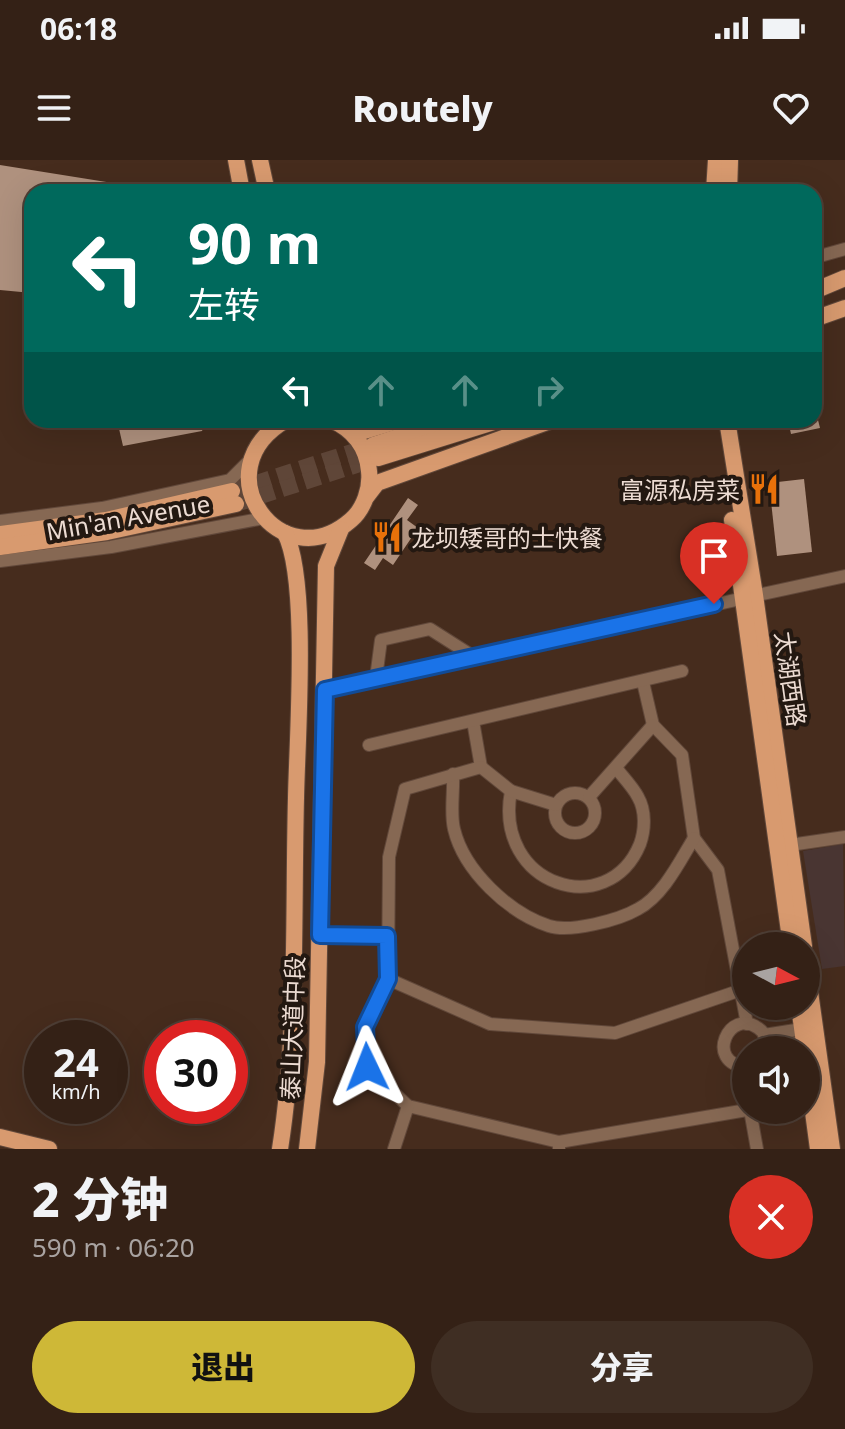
<!DOCTYPE html>
<html lang="zh">
<head>
<meta charset="utf-8">
<style>
	:root { --surface:#342116; --page:#3f2e23; --text:#f1f3f6; --muted:#a9a3a1; --line:#4e3e35; --accent:#ceb837 }
	body { margin:0; font-family:"Noto Sans","Noto Sans SC",sans-serif; background:var(--page); color:var(--text); height:100vh; display:flex; flex-direction:column; font-size:30px; white-space:nowrap }
	* { box-sizing:border-box; margin:0 }
	p { font-size:26px; color:var(--muted) }
	.icon { flex:none; width:44px; height:44px; fill:none; stroke:currentColor; stroke-width:2; stroke-linecap:round; stroke-linejoin:round }
	.map { position:relative; height:989px; overflow:hidden }
	.side { display:flex; flex-direction:column; background:var(--surface); flex:1 }
	.side>* { flex:none }
	.guide { position:absolute; left:24px; top:24px; width:798px; height:244px; border-radius:24px; box-shadow:0 8px 32px #0002,0 0 0 2px var(--line); background:#00695c; color:#fff; overflow:hidden }
	.needle { width:52px; rotate:97deg }
	.controls { position:absolute; left:732px; top:772px; display:grid; gap:16px }
	.controls a { display:grid; place-items:center; width:88px; height:88px; border-radius:50%; background:var(--surface); box-shadow:0 8px 32px #0002,0 0 0 2px var(--line); font-size:40px }
	.speed { position:absolute; left:24px; top:860px; display:flex; gap:16px; font-size:40px; font-weight:700; text-align:center }
	.speed>* { display:grid; place-content:center; width:104px; height:104px; border-radius:50%; background:var(--surface); box-shadow:0 8px 32px #0002,0 0 0 2px var(--line); line-height:1 }
	.speed small { font-size:20px; font-weight:400 }
	.speed .limit { border:12px solid #d22; background:#fff; color:#111 }
	.pin { position:absolute; display:grid; place-items:center; width:68px; height:68px; color:#fff; margin:-82px -34px; border-radius:50% 50% 50% 0; rotate:-45deg; box-shadow:0 0 8px #0007 }
	.pin .icon { rotate:45deg }
	.me { position:absolute; width:88px; margin:-44px; rotate:358deg; stroke-linejoin:round; filter:drop-shadow(0 0 6px #0008) }
	.turn { display:flex; align-items:center; gap:28px; height:168px; padding:0 32px; font-size:36px }
	.turn .icon { width:104px; height:104px; stroke-width:2.5 }
	.turn b { display:block; font-size:56px; line-height:68px }
	.lanes { display:flex; align-items:center; height:76px; padding:0 32px; background:#0003; justify-content:center; gap:40px; direction:ltr }
	.lanes .off { opacity:.35 }
	.round { display:grid; place-items:center; flex:none; width:84px; height:84px; border-radius:42px; background:var(--page) }
	.summary { display:flex; align-items:center; justify-content:space-between; height:136px; padding:0 32px }
	h1 { font-size:48px; font-weight:800; line-height:60px }
	.cta { display:flex; gap:16px; margin-top:auto; padding:16px 32px }
	.cta a { flex:1; height:92px; border-radius:48px; background:var(--accent); color:#111; font-size:32px; font-weight:800; line-height:92px; text-align:center }
	.cta a+a { background:var(--page); color:var(--text) }
	.status { display:flex; justify-content:space-between; align-items:center; height:56px; padding:0 40px; background:var(--surface); direction:ltr }
	.status svg { height:22px; fill:currentColor }
	header { display:flex; justify-content:space-between; align-items:center; height:104px; padding:0 32px; background:var(--surface); font-size:36px; font-weight:800 }
	.map>svg:first-child { display:block }
	.education { fill:#493532 }
	.building { fill:#af917e }
	.lines { fill:none; stroke-linecap:round; stroke-linejoin:round }
	.major-tunnel { stroke:#5f4638; stroke-width:16; stroke-dasharray:16 8; stroke-linecap:butt }
	.minor-casing { stroke:#61483a; stroke-width:14 }
	.major-casing { stroke:#61483a; stroke-width:18 }
	.minor { stroke:#866853; stroke-width:12 }
	.major { stroke:#d89a6f; stroke-width:16 }
	.route-casing { stroke:#114b97; stroke-width:20 }
	.route { stroke:#1a73e8; stroke-width:14 }
	.labels { text-anchor:middle; dominant-baseline:central; stroke-width:8; stroke-linejoin:round; paint-order:stroke }
	.poi-label { font-size:24px; fill:#ecdbd2; stroke:#231811; text-anchor:end }
	.street-label { font-size:24px; fill:#ecdbd2; stroke:#231811 }
</style>
</head>
<body>
<div class="status"><b>06:18</b><svg viewBox="0 0 49 12"><path d="M0 12V9h3v3zM5 12V6h3v6zM10 12V3h3v9zM15 12V0h3v12zM26 1h20v11H26zM47 4h2v5h-2z"/></svg></div>
<header><svg class="icon" aria-label="menu" viewBox="0 0 24 24"><path d="M4 6h16M4 12h16M4 18h16"/></svg>Routely<svg class="icon" aria-label="heart" viewBox="0 0 24 24"><path d="M12 20l-8-8c-3-5 5-10 8-4 3-6 11-1 8 4z"/></svg></header>
<div class="map">
<svg width="845" height="989" viewBox="0 0 845 989">
	<rect width="100%" height="100%" fill="#462c1d"/>
	<path class="education" d="M843 684 845 806 822 809 803 691Z"/>
	<g class="building">
		<path d="M0 5 144 28V32H32V133L0 130Z"/>
		<path d="M117 260H207L202 271 123 286Z"/>
		<path d="M788 260H818L820 268 791 274Z"/>
		<path d="M804 319 812 392 777 396 769 323Z"/>
		<path d="M408 338 418 345 407 360 418 368 393 405 383 398 375 410 364 403Z"/>
	</g>
	<g class="lines">
		<g class="major-tunnel">
			<path d="M232 331 373 285"/>
			<path d="M236 344 378 298"/>
		</g>
		<defs>
			<g id="minor">
				<path d="M757 32V29L793 32"/>
				<path d="M814 83 820 96 845 89"/>
				<path d="M0 361 102 348 230 320 251 299"/>
				<path d="M0 401 111 387 264 358"/>
				<path d="M376 518 381 480 430 469 474 497"/>
				<path d="M643 522 653 565 682 595 694 678 718 710 747 864"/>
				<path d="M325 530 845 416"/>
				<path d="M473 561 481 607"/>
				<path d="M369 585 682 511"/>
				<path d="M453 614C454 631 450 653 454 669 464 711 509 753 549 766 570 773 619 760 638 749 663 736 680 701 694 678"/>
				<path d="M511 631C493 726 608 762 640 684 645 670 646 651 638 637 633 627 623 617 616 608"/>
				<circle cx="575" cy="653" r="20"/>
				<path d="M589 637 653 565"/>
				<path d="M556 645 511 631 481 607 405 629 389 697 388 819 365 867 367 907 408 946 559 982"/>
				<path d="M790 685 845 677"/>
				<path d="M320 775 387 776"/>
				<path d="M388 819 490 864 615 873 741 830"/>
				<path d="M764 875 802 869"/>
				<path d="M767 888 804 882"/>
				<path d="M746 907C704 903 729 847 758 868 766 873 767 881 767 890"/>
				<path d="M750 950 757 989"/>
				<path d="M394 989 408 946"/>
				<path d="M559 989V982L747 950"/>
			</g>
			<g id="major">
				<path d="M236 0 242 32"/>
				<path d="M260 0 267 32"/>
				<path d="M714 32 716 0"/>
				<path d="M729 32 730 0"/>
				<path d="M814 131 845 118"/>
				<path d="M814 159 845 148"/>
				<path d="M286 260C200 310 281 421 351 360 364 349 371 328 369 311 367 287 353 269 331 260"/>
				<path d="M727 260 755 435 804 786"/>
				<path d="M349 269 364 271 400 260"/>
				<path d="M373 285 450 260"/>
				<path d="M378 298 500 260"/>
				<path d="M367 336 377 323 553 260"/>
				<path d="M732 360 791 786"/>
				<path d="M0 374 106 360 232 331"/>
				<path d="M0 387 107 372 236 344"/>
				<path d="M806 803 832 989"/>
				<path d="M799 846 805 890"/>
				<path d="M806 900 818 989"/>
				<path d="M0 977 49 989"/>
				<path d="M280 989C298 874 293 754 296 638 297 579 309 419 285 373"/>
				<path d="M307 989 317 902 326 406 341 369"/>
			</g>
		</defs>
		<use href="#minor" class="minor-casing"/>
		<use href="#major" class="major-casing"/>
		<use href="#minor" class="minor"/>
		<use href="#major" class="major"/>
	</g>
	<g class="lines">
		<defs>
			<path id="route" d="M367 907 365 867 388 819 387 776 320 775 325 530 714 444"/>
		</defs>
		<use href="#route" class="route-casing"/>
		<use href="#route" class="route"/>
	</g>
	<defs>
		<symbol id="restaurant-bare" viewBox="-9 -9 18 18"><path d="M-5-6h1v4h1v-4h1v4h1v-4h1v5L-1.5 .5V6h-2V.5L-5-1ZM5-6V6H3V1.5H1.5Q1.5-4 5-6Z" fill="#e8710a" stroke="#231811" stroke-width="2.5" paint-order="stroke"/></symbol>
	</defs>
	<g fill-rule="evenodd">
		<use href="#restaurant-bare" x="742" y="307" width="44" height="44"/>
		<use href="#restaurant-bare" x="365" y="355" width="44" height="44"/>
	</g>
	<g class="labels">
		<g class="poi-label">
			<text x="740" y="329">富源私房菜</text>
			<text x="411" y="377" text-anchor="start">龙坝矮哥的士快餐</text>
		</g>
		<g class="street-label">
			<text transform="translate(128 357) rotate(-10)">Min'an Avenue</text>
			<text transform="translate(791 519) rotate(82)">太湖西路</text>
			<text transform="translate(292 868) rotate(-88)">泰山大道中段</text>
		</g>
	</g>
</svg>
<div class="controls">
<a><svg class="needle" viewBox="-14 -14 28 28"><path d="M0-13l5 13h-10z" fill="#e53935"/><path d="M0 13l5-13h-10z" fill="#a9a3a1"/></svg></a>
<a><svg class="icon" aria-label="sound" viewBox="0 0 24 24"><path d="M4 9h4l5-4v14l-5-4H4zM17 9q2 3 0 6"/></svg></a>
</div>
<div class="speed"><div>24<small>km/h</small></div><div class="limit">30</div></div>
<div class="pin" style="left:714px;top:444px;background:#d93025"><svg class="icon" aria-label="arrive" viewBox="0 0 24 24"><path d="M6 21V4h12l-3 4 3 4H6"/></svg></div>
<svg class="me" style="left:367px;top:907px" viewBox="-20 -20 40 40"><path d="M0-17L14 15 0 8-14 15z" fill="#1a73e8" stroke="#fff" stroke-width="4"/></svg>
<div class="guide">
<div class="turn"><svg class="icon" aria-label="left" viewBox="0 0 24 24"><path d="M17 20v-9H6M10 6l-5 5 5 5"/></svg><div><b>90 m</b>左转</div></div>
<div class="lanes"><svg class="icon" aria-label="left" viewBox="0 0 24 24"><path d="M17 20v-9H6M10 6l-5 5 5 5"/></svg><svg class="icon off" aria-label="ahead" viewBox="0 0 24 24"><path d="M12 20V5M6 11l6-6 6 6"/></svg><svg class="icon off" aria-label="ahead" viewBox="0 0 24 24"><path d="M12 20V5M6 11l6-6 6 6"/></svg><svg class="icon off" aria-label="right" viewBox="0 0 24 24"><path d="M7 20v-9h11M14 6l5 5-5 5"/></svg></div>
</div>
</div>
<section class="side">
<div class="summary"><div><h1>2 分钟</h1><p>590 m · 06:20</p></div><a class="round" style="background:#d93025;color:#fff"><svg class="icon" aria-label="close" viewBox="0 0 24 24"><path d="M6 6l12 12M18 6L6 18"/></svg></a></div>
<div class="cta"><a>退出</a><a>分享</a></div>
</section>
</body>
</html>
